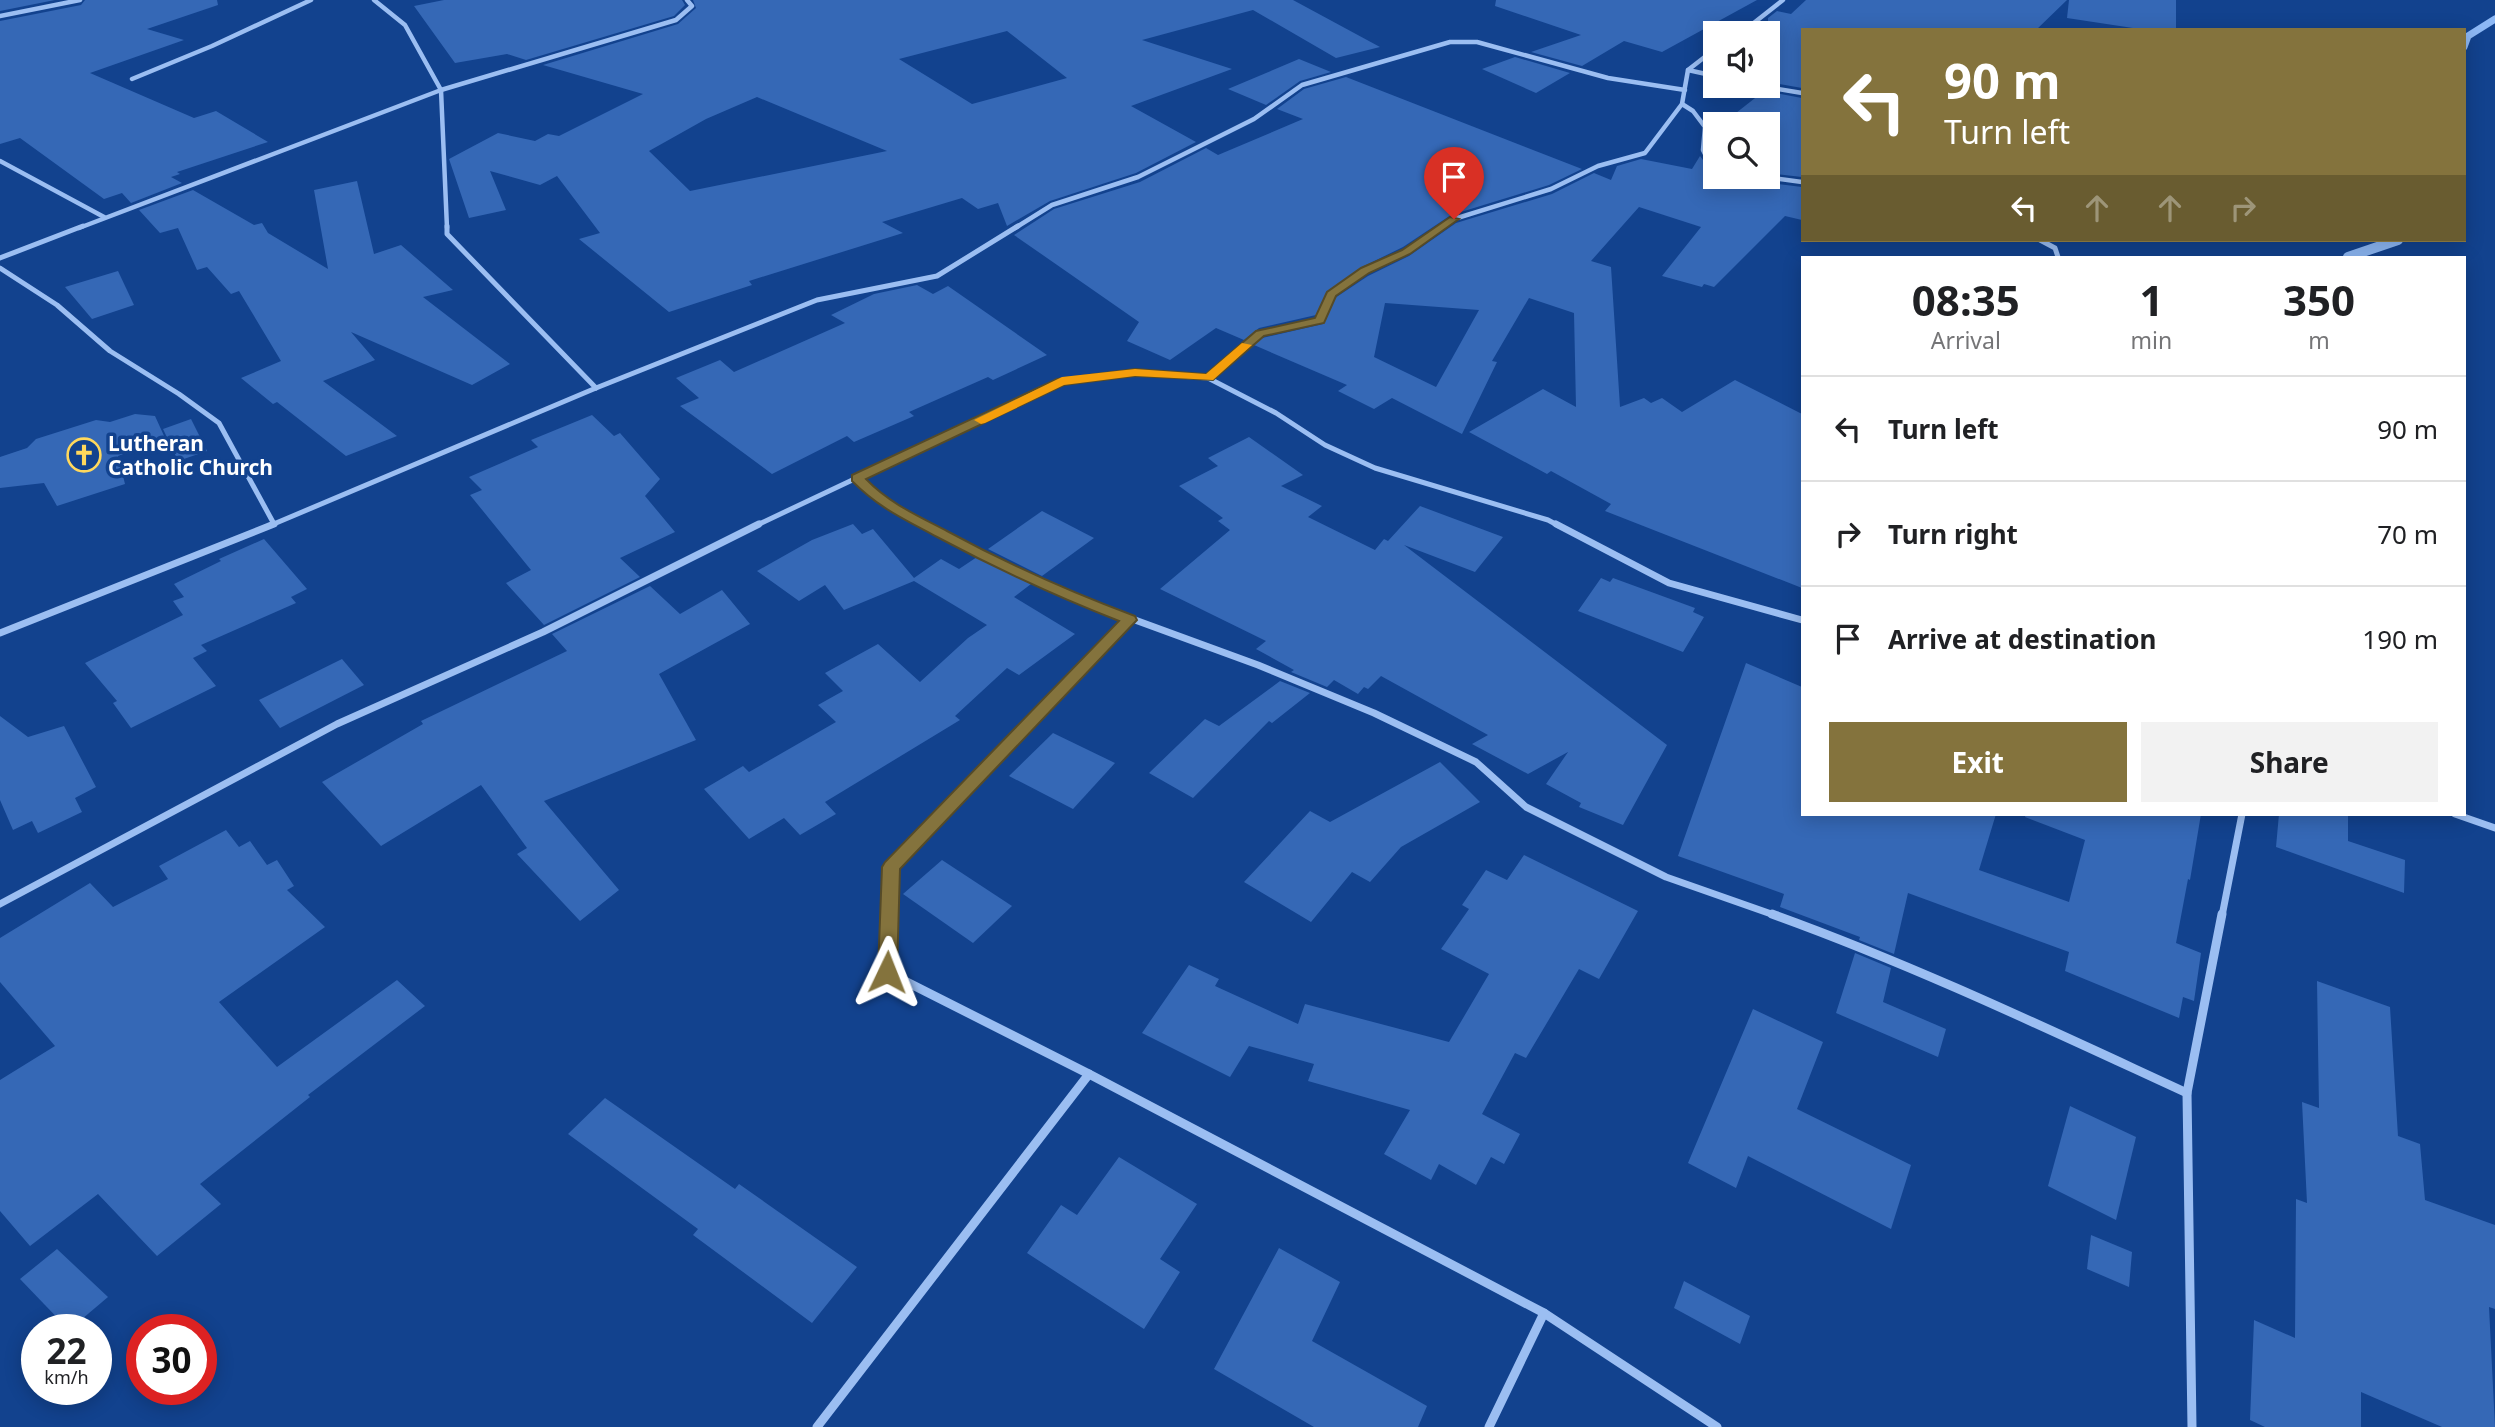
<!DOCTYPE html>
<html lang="en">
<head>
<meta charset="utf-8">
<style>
	:root { --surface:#fff; --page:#f2f2f2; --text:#202124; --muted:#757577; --line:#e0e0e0; --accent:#84733d }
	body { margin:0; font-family:"Noto Sans",sans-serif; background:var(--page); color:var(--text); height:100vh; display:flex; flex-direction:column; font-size:26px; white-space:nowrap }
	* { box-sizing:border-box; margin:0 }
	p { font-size:23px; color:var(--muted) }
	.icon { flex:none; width:38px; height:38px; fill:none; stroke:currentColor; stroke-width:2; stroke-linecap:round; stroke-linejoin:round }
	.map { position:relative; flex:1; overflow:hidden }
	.details { position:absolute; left:1801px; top:256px; width:665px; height:560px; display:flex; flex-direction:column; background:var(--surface); border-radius:0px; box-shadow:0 4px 18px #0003 }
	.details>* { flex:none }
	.top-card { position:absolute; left:1801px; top:28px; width:665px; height:214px; border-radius:0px; box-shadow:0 4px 18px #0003; background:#84733d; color:#fff; overflow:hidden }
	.tools { position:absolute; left:1703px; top:21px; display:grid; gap:14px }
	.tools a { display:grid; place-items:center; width:77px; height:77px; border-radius:0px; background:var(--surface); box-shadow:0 4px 18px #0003; font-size:35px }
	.speed { position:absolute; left:21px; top:1314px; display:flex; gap:14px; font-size:35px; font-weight:700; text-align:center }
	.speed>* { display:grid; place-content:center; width:91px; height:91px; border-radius:50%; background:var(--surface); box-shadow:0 4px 18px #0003; line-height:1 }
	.speed small { font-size:18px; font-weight:400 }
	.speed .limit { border:10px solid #d22; background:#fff; color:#111 }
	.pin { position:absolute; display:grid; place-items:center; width:60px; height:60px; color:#fff; margin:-72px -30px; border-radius:50% 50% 50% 0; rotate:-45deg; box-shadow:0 0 7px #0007 }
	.pin .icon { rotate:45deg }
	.me { position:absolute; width:77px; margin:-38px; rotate:2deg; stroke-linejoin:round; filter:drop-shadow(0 0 5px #0008) }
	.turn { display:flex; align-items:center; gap:24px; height:147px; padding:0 28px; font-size:32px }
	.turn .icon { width:91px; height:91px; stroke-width:2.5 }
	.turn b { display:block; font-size:49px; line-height:60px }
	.lanes { display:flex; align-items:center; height:66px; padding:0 28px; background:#0003; justify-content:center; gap:35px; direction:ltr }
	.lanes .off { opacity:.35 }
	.eta { display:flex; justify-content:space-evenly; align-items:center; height:119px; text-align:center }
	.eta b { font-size:42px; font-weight:700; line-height:49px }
	.button { display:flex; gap:14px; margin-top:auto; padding:14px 28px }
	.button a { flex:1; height:80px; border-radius:0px; background:var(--accent); color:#fff; font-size:28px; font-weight:700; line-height:80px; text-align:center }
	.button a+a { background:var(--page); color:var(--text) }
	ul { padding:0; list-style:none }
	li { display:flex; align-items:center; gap:21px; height:105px; padding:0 28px; border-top:2px solid var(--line) }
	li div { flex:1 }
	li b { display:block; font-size:26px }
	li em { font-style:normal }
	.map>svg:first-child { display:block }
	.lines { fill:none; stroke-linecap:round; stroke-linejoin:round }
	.stream-far1 { stroke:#8db8f5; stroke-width:7 }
	.stream { stroke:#8db8f5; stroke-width:10 }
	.building { fill:#3568b6; fill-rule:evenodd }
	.minor-far3 { stroke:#9bbef2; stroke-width:4.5 }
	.minor-far2 { stroke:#9bbef2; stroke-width:5 }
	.minor-far1 { stroke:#9bbef2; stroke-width:7 }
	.minor { stroke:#9bbef2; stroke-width:9 }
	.route { fill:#84733d; stroke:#564b28; stroke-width:2 }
	.slow { fill:#f59e0b }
	.labels { text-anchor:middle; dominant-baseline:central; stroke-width:7; stroke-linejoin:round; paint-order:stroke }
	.poi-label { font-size:21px; font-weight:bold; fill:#fff; stroke:#12428e; text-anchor:start }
</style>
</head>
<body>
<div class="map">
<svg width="2495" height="1427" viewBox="0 0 2495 1427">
	<rect width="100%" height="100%" fill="#12428e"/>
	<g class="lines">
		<path class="stream-far1" d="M2464 47 2468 36 2495 19"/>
		<path class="stream" d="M2348 257 2398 240"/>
	</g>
	<g class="building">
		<path d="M0 0H55L0 11Z"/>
		<path d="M85 0H217L218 5 147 29 184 40 90 73 194 118 216 111 268 142 177 172 180 174 171 177 182 183 131 203 122 193 104 199 20 138 0 144V21L81 5Z"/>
		<path d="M444 0H682L685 5 674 16 526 60 507 54 455 63 414 6Z"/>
		<path d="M693 0H1293L1380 47 1336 58 1253 10 1142 40 1232 69 1131 106 1196 142 1136 173 1050 201 1007 226 998 203 978 209 962 198 882 222 903 233 749 281 752 285 669 312 579 239 600 233 557 176 540 185 490 171 506 210 469 218 449 159 498 133 535 141 548 134 559 136 643 94 543 65 678 24 696 8ZM1007 31 1067 78 972 104 899 59ZM757 97 887 151 690 191 649 151 706 119Z"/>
		<path d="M1496 0H1757L1662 52 1624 41 1582 66 1531 52 1581 35 1495 6Z"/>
		<path d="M1806 0H2067L2036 30H1802V88L1768 82V18L1777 11 1791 14Z"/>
		<path d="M2069 0H2176V30H2146L2067 18Z"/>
		<path d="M1515 57 1570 73 1536 93 1482 69Z"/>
		<path d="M1299 59 1331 72 1300 81 1266 105 1228 89Z"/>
		<path d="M1346 77 1582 169 1549 185 1451 215 1403 247 1362 267 1328 291 1316 315 1259 328 1244 340 1216 328 1170 360 1127 341 1139 322 1014 235 1054 209 1140 182 1206 148 1218 155 1303 119 1277 109 1304 89Z"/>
		<path d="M1764 91 1802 98V177L1768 173V124H1722Z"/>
		<path d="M1700 156 1706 164 1715 166V177H1759L1763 182 1802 187V220L1785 216 1714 287 1704 284 1702 287 1662 276 1701 227 1639 207 1591 261 1611 267 1620 407 1644 398 1651 403 1662 398 1682 412 1735 380 1802 414V588L1605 511 1611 504 1551 471 1547 474 1469 432 1543 389 1576 407 1574 313 1529 298 1492 361 1497 362 1462 434 1392 398 1374 409 1338 391 1347 385 1254 345 1262 338 1323 324 1335 298 1368 276 1409 256 1456 223 1552 194 1594 173 1611 180 1617 166 1641 159 1692 169ZM1385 303 1479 310 1436 387 1374 357Z"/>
		<path d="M357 181 374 254 401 245 453 290 423 297 510 364 472 385 351 332 375 360 323 381 397 436 346 456 277 402 273 404 241 378 281 361 239 291 231 294 207 267 197 270 178 228 160 233 139 210 193 190 254 225 262 223 268 233 328 269 314 190Z"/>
		<path d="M118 271 134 305 92 319 65 287Z"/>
		<path d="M917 285 933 294 948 286 1047 355 993 380 988 377 909 412 914 416 854 442 847 436 772 474 680 406 699 398 676 378 720 360 734 372 845 323 831 315 874 294Z"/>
		<path d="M135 414 155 416 165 438 118 456 125 484 57 506 44 483 0 488V457L27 448 36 439 96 420 110 422Z"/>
		<path d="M592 415 614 436 620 433 660 479 645 496 675 532 620 558 640 577 544 625 506 583 531 570 470 495 482 490 469 477 538 447 531 440Z"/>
		<path d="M191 419 207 451 178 461 163 429Z"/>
		<path d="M1249 437 1303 475 1281 486 1322 506 1308 517 1375 550 1384 539 1388 541 1420 506 1503 537 1475 572 1404 545 1667 745 1623 825 1579 807 1581 803 1546 784 1568 752 1528 774 1472 744 1488 735 1381 676 1368 689 1364 687 1358 694 1334 680 1327 687 1291 672 1294 670 1256 649 1266 641 1160 589 1230 530 1218 521 1223 518 1179 486 1218 466 1208 458Z"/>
		<path d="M1042 511 1094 538 1042 576 988 549Z"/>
		<path d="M853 524 862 534 873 529 914 578 941 559 959 569 977 557 1031 584 1014 597 1075 634 1019 675 1007 668 955 716 960 720 825 802 836 814 800 835 784 818 749 839 704 789 743 766 749 772 836 722 818 705 843 691 825 673 878 644 920 682 968 638 987 625 914 581 844 610 825 585 799 601 757 571 812 540Z"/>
		<path d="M264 539 307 589 291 597 296 603 201 645 207 651 193 658 216 686 131 728 113 703 117 701 85 663 183 615 173 601 184 597 174 584 221 561 219 559Z"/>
		<path d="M1601 578 1610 582 1613 578 1695 608 1693 612 1704 617 1683 652 1578 611Z"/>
		<path d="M650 586 680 614 722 590 750 624 659 674 696 740 544 801 619 890 580 921 517 854 527 848 481 785 381 846 322 782 423 724 421 721 567 651 552 634Z"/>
		<path d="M342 659 364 685 280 728 259 700Z"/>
		<path d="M1746 663 1802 687V814H1996L1979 870 2069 902 2085 840 2025 817 2026 814H2201L2190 880 2188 879 2176 943 2201 953 2194 1001 2183 997 2179 1018 2065 971 2069 952 1908 893 1894 954 1859 940 1860 937 1780 907 1784 894 1678 856Z"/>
		<path d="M1280 681 1310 693 1272 723 1269 721 1193 798 1149 773 1205 719 1219 726Z"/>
		<path d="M0 716 28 737 64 726 96 787 75 798 82 812 38 833 32 821 13 830 0 800Z"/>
		<path d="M1053 733 1115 763 1073 809 1009 776Z"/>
		<path d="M1440 762 1480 802 1401 847 1370 882 1352 872 1311 922 1244 882 1310 811 1330 822Z"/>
		<path d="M2279 814H2348V841L2405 860 2404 893 2276 847Z"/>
		<path d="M226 830 239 847 250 841 267 865 277 860 294 886 287 890 325 927 219 1002 277 1067 397 980 425 1006 308 1095 310 1097 200 1184 221 1204 157 1256 98 1194 30 1246 0 1211V1080L55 1046 0 982V938L90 883 113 907 168 879 159 866Z"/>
		<path d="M1524 855 1638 911 1599 979 1579 969 1526 1058 1515 1053 1482 1114 1520 1134 1504 1164 1491 1157 1476 1185 1439 1164 1431 1180 1384 1154 1410 1110 1308 1081 1314 1064 1249 1046 1230 1077 1142 1033 1189 965 1219 979 1215 986 1298 1024 1305 1004 1449 1042 1489 974 1441 949 1469 909 1462 905 1486 870 1507 880Z"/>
		<path d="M942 860 1012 906 973 943 903 894Z"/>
		<path d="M1855 953 1891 968 1883 1002 1946 1029 1938 1057 1836 1013Z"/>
		<path d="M2317 981 2390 1007 2398 1136 2420 1144 2425 1200 2495 1225V1309L2489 1307 2495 1427H2442L2361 1392V1427H2265L2250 1420 2254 1320 2295 1338 2296 1199 2307 1203 2302 1102 2319 1108Z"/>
		<path d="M1753 1009 1823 1042 1797 1109 1911 1165 1891 1229 1748 1156 1736 1188 1688 1163Z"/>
		<path d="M605 1098 735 1189 739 1184 857 1267 812 1323 693 1235 698 1229 568 1134Z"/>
		<path d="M2070 1106 2136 1137 2116 1220 2048 1186Z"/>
		<path d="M1119 1157 1197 1204 1160 1259 1180 1272 1144 1329 1027 1253 1061 1205 1077 1215Z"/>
		<path d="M2091 1235 2132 1252 2129 1287 2087 1269Z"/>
		<path d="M1279 1248 1340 1282 1312 1341 1427 1406 1418 1427H1314L1214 1369Z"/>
		<path d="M57 1249 108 1297 69 1330 20 1279Z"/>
		<path d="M1684 1281 1750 1316 1740 1344 1674 1308Z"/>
	</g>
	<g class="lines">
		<g class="minor-far3">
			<path d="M374 0 405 25 441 90 447 228"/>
			<path d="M0 16 80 0"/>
			<path d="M1741 33 1783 0"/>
			<path d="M1688 70 1715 76"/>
			<path d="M132 79 212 46 311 0"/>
			<path d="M1760 86 1802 93"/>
			<path d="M1682 104 1693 111 1705 127 1703 150 1708 160 1715 161"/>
			<path d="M0 161 104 217"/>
			<path d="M1764 177 1802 182"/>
			<path d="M79 228 441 90 676 20 692 6 687 0"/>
			<path d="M1015 228 1052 205 1138 177 1254 119 1302 85 1450 42H1477L1608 78 1685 90"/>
			<path d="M1441 228 1454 219 1551 189 1598 166 1645 153 1682 104 1688 70 1715 49"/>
		</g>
		<g class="minor-far2">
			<path d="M447 226V234L596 388"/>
			<path d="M2040 240 2055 248 2058 257"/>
			<path d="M0 258 83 226"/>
			<path d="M0 268 57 305 110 351 179 394 219 423 274 524"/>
			<path d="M1208 378 1276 413 1325 445 1375 468 1548 520 1559 526"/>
			<path d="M857 478 879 500 927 526"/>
			<path d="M269 526 596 388 817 300 937 276 1018 226"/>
			<path d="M755 526 1062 381 1134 373 1208 378 1260 333 1320 320 1331 295 1365 271 1406 252 1443 226"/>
		</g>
		<g class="minor-far1">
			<path d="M924 524 1064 594 1258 665 1374 713 1476 762 1526 807 1666 877 1777 916"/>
			<path d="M1556 524 1669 583 1802 620"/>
			<path d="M0 633 274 524"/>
			<path d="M2455 814 2495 828"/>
			<path d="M0 904 337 724 543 632 759 524"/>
			<path d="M889 916 891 867 1129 620"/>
			<path d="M2222 916 2242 814"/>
		</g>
		<g class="minor">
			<path d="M889 914 887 972 1089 1074 1544 1313 1717 1427"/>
			<path d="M1772 914C1914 965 2050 1030 2187 1093"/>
			<path d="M817 1427 1089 1074"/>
			<path d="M1489 1427 1544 1313"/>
			<path d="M2192 1427 2187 1093 2222 914"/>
		</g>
	</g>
	<path class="route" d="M1450 217 1459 219 1410 254 1369 273 1336 296 1324 323 1264 336 1213 380 1135 376 1064 385 866 479C889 503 918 516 947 531 1008 564 1070 592 1135 616L1137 620 900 869 897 972 894 977 887 980 881 977 878 972 882 867 885 862 1119 621C1057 597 997 569 937 537 904 519 880 509 852 481V475L1057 379 1135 369 1206 374 1256 331 1315 318 1327 292 1361 268 1402 250Z"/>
	<path class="slow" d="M1242 343 1252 345 1213 380 1135 376 1064 385 985 423 981 424 974 420 1062 377 1135 369 1206 374Z"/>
	<defs>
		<symbol id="church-ring" viewBox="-11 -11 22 22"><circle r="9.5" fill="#12428e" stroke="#ffd85c" stroke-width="1.5"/><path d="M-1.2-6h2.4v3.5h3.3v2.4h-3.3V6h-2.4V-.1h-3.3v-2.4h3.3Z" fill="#ffd85c"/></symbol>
	</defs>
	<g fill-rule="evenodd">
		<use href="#church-ring" x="65" y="436" width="38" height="38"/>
	</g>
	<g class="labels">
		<g class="poi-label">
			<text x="108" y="443">Lutheran<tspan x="108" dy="24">Catholic Church</tspan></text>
		</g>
	</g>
</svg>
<div class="tools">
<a><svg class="icon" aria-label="sound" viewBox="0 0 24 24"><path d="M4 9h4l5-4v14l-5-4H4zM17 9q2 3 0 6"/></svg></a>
<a><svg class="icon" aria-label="search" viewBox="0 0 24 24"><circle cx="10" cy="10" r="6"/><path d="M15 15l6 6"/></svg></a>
</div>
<div class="speed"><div>22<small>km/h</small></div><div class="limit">30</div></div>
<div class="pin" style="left:1454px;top:219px;background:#d93025"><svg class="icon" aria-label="arrive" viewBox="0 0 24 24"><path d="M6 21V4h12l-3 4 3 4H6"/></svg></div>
<svg class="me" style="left:887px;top:972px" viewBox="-20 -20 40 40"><path d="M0-17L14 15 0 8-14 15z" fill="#84733d" stroke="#fff" stroke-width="4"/></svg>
<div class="top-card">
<div class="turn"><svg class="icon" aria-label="left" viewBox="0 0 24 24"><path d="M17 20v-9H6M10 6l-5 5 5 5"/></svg><div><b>90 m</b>Turn left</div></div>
<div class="lanes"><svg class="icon" aria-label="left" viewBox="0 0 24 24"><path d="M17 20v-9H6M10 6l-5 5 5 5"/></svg><svg class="icon off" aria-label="ahead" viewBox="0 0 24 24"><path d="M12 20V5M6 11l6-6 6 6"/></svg><svg class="icon off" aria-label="ahead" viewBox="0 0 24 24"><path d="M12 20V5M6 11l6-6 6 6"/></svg><svg class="icon off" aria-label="right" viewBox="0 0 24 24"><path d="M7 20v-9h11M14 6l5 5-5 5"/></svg></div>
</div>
<section class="details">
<div class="eta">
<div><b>08:35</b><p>Arrival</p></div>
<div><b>1</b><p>min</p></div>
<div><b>350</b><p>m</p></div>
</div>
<ul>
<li><svg class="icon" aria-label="left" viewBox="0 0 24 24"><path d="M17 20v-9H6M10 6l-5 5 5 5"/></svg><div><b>Turn left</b></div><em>90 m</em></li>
<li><svg class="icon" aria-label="right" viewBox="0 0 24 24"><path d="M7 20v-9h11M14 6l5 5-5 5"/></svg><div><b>Turn right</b></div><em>70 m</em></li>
<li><svg class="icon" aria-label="arrive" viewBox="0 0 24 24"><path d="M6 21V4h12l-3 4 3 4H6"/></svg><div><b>Arrive at destination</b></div><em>190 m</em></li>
</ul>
<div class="button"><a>Exit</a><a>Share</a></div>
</section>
</div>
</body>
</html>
